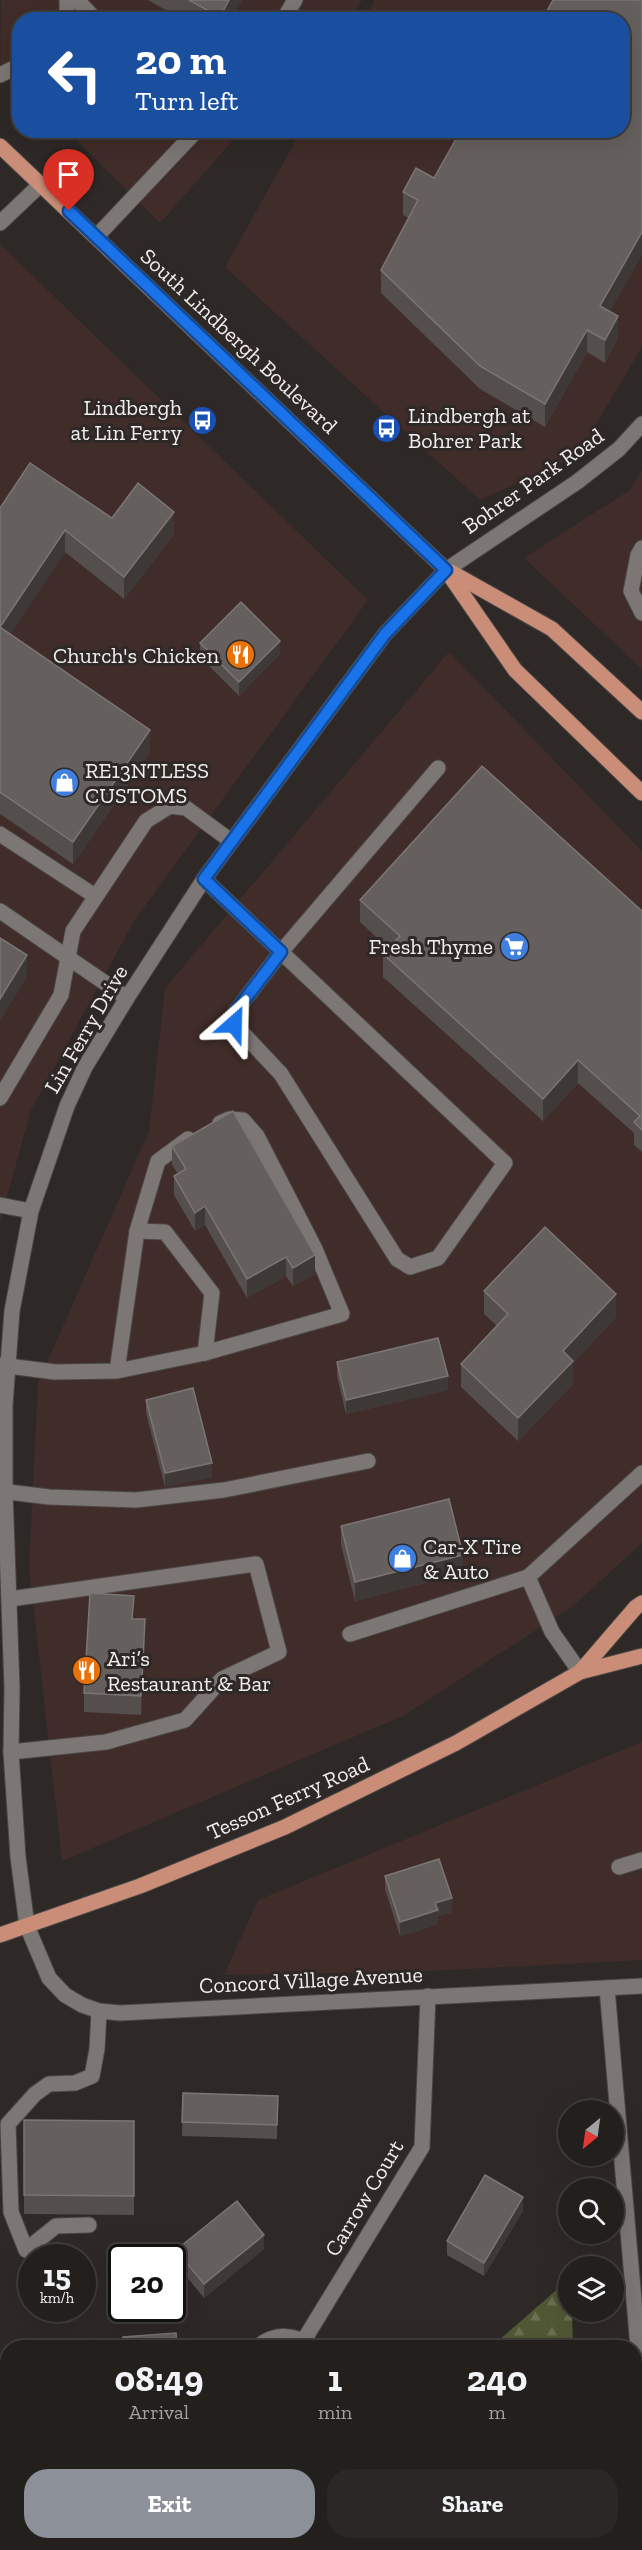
<!DOCTYPE html>
<html lang="en">
<head>
<meta charset="utf-8">
<style>
	:root { --surface:#221f1d; --page:#2a2726; --text:#f1f3f6; --muted:#a2a2a4; --line:#3f3d3b; --accent:#8c9099 }
	body { margin:0; font-family:"Zilla Slab",serif; background:var(--page); color:var(--text); height:100vh; display:flex; flex-direction:column; font-size:22px; white-space:nowrap }
	* { box-sizing:border-box; margin:0 }
	p { font-size:20px; color:var(--muted) }
	.icon { flex:none; width:33px; height:33px; fill:none; stroke:currentColor; stroke-width:2; stroke-linecap:round; stroke-linejoin:round }
	.map { position:relative; flex:1; overflow:hidden }
	.side { position:absolute; left:0px; top:2340px; width:642px; height:210px; display:flex; flex-direction:column; background:var(--surface); border-radius:24px 24px 0 0; box-shadow:0 6px 24px #0002,0 0 0 2px var(--line) }
	.side>* { flex:none }
	.hud { position:absolute; left:12px; top:12px; width:618px; height:126px; border-radius:24px; box-shadow:0 6px 24px #0002,0 0 0 2px var(--line); background:#1a4fa0; color:#fff; overflow:hidden }
	.needle { width:39px; rotate:209deg }
	.tools { position:absolute; left:558px; top:2100px; display:grid; gap:12px }
	.tools a { display:grid; place-items:center; width:66px; height:66px; border-radius:50%; background:var(--surface); box-shadow:0 6px 24px #0002,0 0 0 2px var(--line); font-size:30px }
	.speed { position:absolute; left:18px; top:2244px; display:flex; gap:12px; font-size:30px; font-weight:700; text-align:center }
	.speed>* { display:grid; place-content:center; width:78px; height:78px; border-radius:50%; background:var(--surface); box-shadow:0 6px 24px #0002,0 0 0 2px var(--line); line-height:1 }
	.speed small { font-size:15px; font-weight:400 }
	.speed .limit { border:3px solid #111; border-radius:9px; background:#fff; color:#111 }
	.pin { position:absolute; display:grid; place-items:center; width:51px; height:51px; color:#fff; margin:-62px -26px; border-radius:50% 50% 50% 0; rotate:-45deg; box-shadow:0 0 6px #0007 }
	.pin .icon { rotate:45deg }
	.me { position:absolute; width:66px; margin:-33px; rotate:25deg; stroke-linejoin:round; filter:drop-shadow(0 0 4px #0008) }
	.turn { display:flex; align-items:center; gap:21px; height:126px; padding:0 24px; font-size:27px }
	.turn .icon { width:78px; height:78px; stroke-width:2.5 }
	.turn b { display:block; font-size:42px; line-height:51px }
	.eta { display:flex; justify-content:space-evenly; align-items:center; height:102px; text-align:center }
	.eta b { font-size:36px; font-weight:700; line-height:42px }
	.action { display:flex; gap:12px; margin-top:auto; padding:12px 24px }
	.action a { flex:1; height:69px; border-radius:24px; background:var(--accent); color:#fff; font-size:24px; font-weight:700; line-height:69px; text-align:center }
	.action a+a { background:var(--page); color:var(--text) }
	.map>svg:first-child { display:block }
	.commercial { fill:#402c28 }
	.forest { fill:url(#forest-firs) }
	.lines { fill:none; stroke-linecap:round; stroke-linejoin:round }
	.minor-casing { stroke:#4b4745; stroke-width:17 }
	.major-casing { stroke:#4b4745; stroke-width:17 }
	.minor { stroke:#7c7774; stroke-width:15 }
	.major { stroke:#c98d78; stroke-width:15 }
	.wall { fill:#544f4d }
	.shaded-wall { fill:#3e3937 }
	.building { fill:#65605e; stroke:#7b7675; stroke-width:1.5 }
	.route-casing { stroke:#114b97; stroke-width:15 }
	.route { stroke:#1a73e8; stroke-width:10 }
	.labels { text-anchor:middle; dominant-baseline:central; stroke-width:6; stroke-linejoin:round; paint-order:stroke }
	.street-label { font-size:22px; fill:#f1eeed; stroke:#2e2927 }
	.poi-label { font-size:22px; fill:#f1eeed; stroke:#2e2927; text-anchor:start }
</style>
</head>
<body>
<div class="map">
<svg width="642" height="2550" viewBox="0 0 642 2550">
	<defs>
		<pattern id="forest-firs" width="22" height="20" patternUnits="userSpaceOnUse" patternTransform="scale(1.5)"><rect width="22" height="20" fill="#515834"/><path d="M5 1l3.5 6h-7zM16 11l3.5 6h-7z" fill="#6a7052"/></pattern>
	</defs>
	<rect width="100%" height="100%" fill="#2e2927"/>
	<g class="commercial">
		<path d="M1 0H362L350 19 20 20 19 83 0 64Z"/>
		<path d="M375 0H642V347L577 456 480 500 225 267 301 131 622 130V20L364 19Z"/>
		<path d="M67 131H241L160 223Z"/>
		<path d="M0 244 368 600 134 921 31 1110 0 1222Z"/>
		<path d="M642 470V669L524 558 630 490Z"/>
		<path d="M449 652 642 851V1543L572 1607 403 1716 62 1861 29 1567 38 1383 149 1131 165 988Z"/>
		<path d="M642 1742V1960L428 1971 224 1975 258 1900Z"/>
	</g>
	<g class="forest">
		<path d="M568 2280V2312H572L573 2347H494L498 2341Z"/>
		<path d="M634 2413 642 2416V2468L635 2469Z"/>
		<path d="M273 2542H411V2543L396 2550H255Z"/>
	</g>
	<g class="lines">
		<defs>
			<g id="minor">
				<path d="M67 0V20"/>
				<path d="M77 0 96 20"/>
				<path d="M283 20 295 0"/>
				<path d="M0 75 20 65"/>
				<path d="M0 223 41 184"/>
				<path d="M96 237 197 130"/>
				<path d="M642 424 619 449 577 482 446 570 385 634 204 879 127 998 85 1067 67 1106 31 1211 12 1311 5 1405V1491L12 1688 11 1752 18 1857 27 1926 49 1978 65 1995 82 2005 99 2011 120 2013 642 1986"/>
				<path d="M642 548 638 555 631 591 642 613"/>
				<path d="M0 834 95 896"/>
				<path d="M204 879 281 952 505 1163 438 1258 410 1267 397 1259 281 1074 234 1024 236 1011 281 952 438 768"/>
				<path d="M0 911 127 998"/>
				<path d="M0 1098 61 995 73 931 146 821 170 806 186 808 231 841"/>
				<path d="M0 1205 31 1211"/>
				<path d="M137 1231 158 1161 188 1139"/>
				<path d="M205 1353 342 1314 315 1249 257 1136 243 1120 229 1119 220 1123"/>
				<path d="M0 1365 55 1372 117 1371 205 1353 212 1293 165 1232 137 1231 117 1371"/>
				<path d="M0 1491 49 1497 136 1500 224 1490 368 1461"/>
				<path d="M10 1599 256 1564 279 1652 222 1679 185 1720 106 1742 11 1752"/>
				<path d="M350 1634 528 1577"/>
				<path d="M580 1672 552 1632 528 1577 642 1473"/>
				<path d="M619 1867 642 1860"/>
				<path d="M607 1988 638 2347 642 2346"/>
				<path d="M89 2225 56 2226 26 2250 11 2212 8 2124 35 2094 49 2084 75 2083 92 2076 97 2049 99 2011"/>
				<path d="M304 2340 422 2147 428 1996"/>
				<path d="M256 2348C275 2332 295 2333 314 2348"/>
			</g>
			<g id="major">
				<path d="M0 146 446 570 515 670 642 793"/>
				<path d="M449 571 552 629 642 712"/>
				<path d="M580 1672 636 1607 642 1603"/>
				<path d="M0 1935 140 1886 285 1827 456 1743 580 1672 642 1656"/>
			</g>
		</defs>
		<use href="#minor" class="minor-casing"/>
		<use href="#major" class="major-casing"/>
		<use href="#minor" class="minor"/>
		<use href="#major" class="major"/>
	</g>
	<g class="wall">
		<path d="M148 0H242L231 20H183Z"/>
		<path d="M622 130 610 311 618 338 605 363 587 352 545 427 480 389 381 293V270L409 218 403 215V192L434 178Z"/>
		<path d="M0 508 112 518 174 534 124 599 65 552 10 634 150 752 73 864 0 814Z"/>
		<path d="M200 643 280 654 239 696 200 657Z"/>
		<path d="M360 900 642 911V1152L634 1145V1133L578 1083 543 1121 383 977V954L389 949 360 922Z"/>
		<path d="M172 1146 315 1274 293 1286 286 1276 247 1298 205 1225 195 1231 174 1195V1176L178 1174 172 1165Z"/>
		<path d="M484 1291 616 1317 573 1363V1384L518 1441 461 1387V1364L497 1326 484 1314Z"/>
		<path d="M337 1362 448 1390 346 1414 337 1376Z"/>
		<path d="M146 1400 212 1477 165 1487 146 1413Z"/>
		<path d="M341 1526 463 1573 355 1601 341 1545Z"/>
		<path d="M134 1619 145 1638 141 1715 84 1712V1693Z"/>
		<path d="M385 1876 452 1912 438 1916V1924L400 1936 385 1889Z"/>
		<path d="M183 2093 278 2096 277 2139 182 2136Z"/>
		<path d="M24 2120 134 2121V2215L24 2214Z"/>
		<path d="M523 2211 484 2276 447 2255V2241Z"/>
		<path d="M264 2249 204 2298 176 2264V2250Z"/>
	</g>
	<g class="shaded-wall">
		<path d="M229 0H242L231 20H220V17Z"/>
		<path d="M642 232V255L600 329V306Z"/>
		<path d="M618 316V338L605 363V340Z"/>
		<path d="M587 330V352L545 427V404Z"/>
		<path d="M174 512V534L124 599V577Z"/>
		<path d="M65 530V552L0 650V627Z"/>
		<path d="M280 641V654L239 696V682Z"/>
		<path d="M150 730V752L73 864V842Z"/>
		<path d="M27 955V977L0 1021V999Z"/>
		<path d="M578 1060V1083L543 1121V1099Z"/>
		<path d="M205 1206V1225L195 1231V1213Z"/>
		<path d="M315 1255V1274L293 1286V1268Z"/>
		<path d="M286 1257V1276L247 1298V1279Z"/>
		<path d="M616 1294V1317L573 1363V1384L518 1441V1418L563 1351Z"/>
		<path d="M448 1376V1390L346 1414V1400Z"/>
		<path d="M212 1463V1477L165 1487V1473Z"/>
		<path d="M463 1555V1573L355 1601V1582Z"/>
		<path d="M145 1619V1638L141 1715V1696Z"/>
		<path d="M452 1898V1912L438 1916V1924L400 1936V1922L435 1903Z"/>
		<path d="M523 2197V2211L484 2276V2263Z"/>
		<path d="M264 2235V2249L204 2298V2284Z"/>
	</g>
	<g class="building">
		<path d="M189 0H229L220 17Z"/>
		<path d="M553 0H642V232L600 306 618 316 605 340 587 330 545 404 480 366 381 270 418 200 403 192 416 168 434 178 461 130H622V20H542Z"/>
		<path d="M30 463 112 518 138 483 174 512 124 577 65 530 0 627 150 730 73 842 0 792V508Z"/>
		<path d="M241 602 280 641 239 682 200 643Z"/>
		<path d="M482 766 642 911V1130L634 1122 640 1116 578 1060 543 1099 383 954 400 936 360 900Z"/>
		<path d="M0 938 27 955 0 999Z"/>
		<path d="M233 1111 315 1255 293 1268 286 1257 247 1279 205 1206 195 1213 174 1176 186 1169 172 1146Z"/>
		<path d="M545 1227 616 1294 563 1351 573 1361 518 1418 461 1364 508 1314 484 1291Z"/>
		<path d="M438 1338 448 1376 346 1400 337 1362Z"/>
		<path d="M193 1388 212 1463 165 1473 146 1400Z"/>
		<path d="M449 1499 463 1555 355 1582 341 1526Z"/>
		<path d="M90 1593 134 1596 132 1619H145L141 1696 84 1693Z"/>
		<path d="M439 1859 452 1898 435 1903 438 1910 400 1922 385 1876Z"/>
		<path d="M183 2093 278 2096 277 2125 182 2122Z"/>
		<path d="M24 2120 134 2121V2196L24 2195Z"/>
		<path d="M485 2175 523 2197 484 2263 447 2241Z"/>
		<path d="M237 2201 264 2235 204 2284 176 2250Z"/>
		<path d="M176 2333 177 2348H124L123 2337Z"/>
		<path d="M427 2542H596L598 2550H414Z"/>
	</g>
	<g class="lines">
		<defs>
			<path id="route" d="M69 211 446 570 385 634 204 879 281 952 236 1011 234 1024"/>
		</defs>
		<use href="#route" class="route-casing"/>
		<use href="#route" class="route"/>
	</g>
	<defs>
		<symbol id="bus-disc" viewBox="-11 -11 22 22"><circle r="9.5" fill="#1a4fb4" stroke="#2e2927"/><path d="M-5-6H5V4H4V6H2V4H-2V6H-4V4H-5ZM-3.5-4V0h7V-4ZM-3.5 1.2v1.5H-2V1.2ZM2 1.2v1.5H3.5V1.2Z" fill="#fff"/></symbol>
		<symbol id="restaurant-disc" viewBox="-11 -11 22 22"><circle r="9.5" fill="#e8710a" stroke="#2e2927"/><path d="M-5-6h1v4h1v-4h1v4h1v-4h1v5L-1.5 .5V6h-2V.5L-5-1ZM5-6V6H3V1.5H1.5Q1.5-4 5-6Z" fill="#fff"/></symbol>
		<symbol id="shop-disc" viewBox="-11 -11 22 22"><circle r="9.5" fill="#3f7fe0" stroke="#2e2927"/><path d="M-5-2.5h2.3a2.7 3.5 0 0 1 5.4 0H5L5.5 6h-11ZM-1.5-2.5h3a1.5 2.3 0 0 0-3 0Z" fill="#fff"/></symbol>
		<symbol id="supermarket-disc" viewBox="-11 -11 22 22"><circle r="9.5" fill="#3f7fe0" stroke="#2e2927"/><path d="M-6-5.5h2.5l.6 2H6L4.5 2H-2.5L-4.4-4H-6ZM-1.5 3.2a1.3 1.3 0 1 0 .1 0ZM3 3.2a1.3 1.3 0 1 0 .1 0Z" fill="#fff"/></symbol>
	</defs>
	<g fill-rule="evenodd">
		<use href="#bus-disc" x="186" y="404" width="33" height="33"/>
		<use href="#bus-disc" x="370" y="412" width="33" height="33"/>
		<use href="#restaurant-disc" x="224" y="638" width="33" height="33"/>
		<use href="#shop-disc" x="48" y="766" width="33" height="33"/>
		<use href="#supermarket-disc" x="498" y="930" width="33" height="33"/>
		<use href="#shop-disc" x="386" y="1542" width="33" height="33"/>
		<use href="#restaurant-disc" x="70" y="1654" width="33" height="33"/>
	</g>
	<g class="labels">
		<g class="street-label">
			<text transform="translate(239 341) rotate(43)">South Lindbergh Boulevard</text>
			<text transform="translate(533 481) rotate(-35)">Bohrer Park Road</text>
			<text transform="translate(86 1029) rotate(-60)">Lin Ferry Drive</text>
			<text transform="translate(288 1798) rotate(-24)">Tesson Ferry Road</text>
			<text transform="translate(311 1980) rotate(-3)">Concord Village Avenue</text>
			<text transform="translate(364 2198) rotate(-59)">Carrow Court</text>
		</g>
		<g class="poi-label">
			<text x="182" y="407" text-anchor="end">Lindbergh<tspan x="182" dy="25">at Lin Ferry</tspan></text>
			<text x="408" y="415">Lindbergh at<tspan x="408" dy="25">Bohrer Park</tspan></text>
			<text x="219" y="655" text-anchor="end">Church's Chicken</text>
			<text x="85" y="770">RE13NTLESS<tspan x="85" dy="25">CUSTOMS</tspan></text>
			<text x="493" y="946" text-anchor="end">Fresh Thyme</text>
			<text x="423" y="1546">Car-X Tire<tspan x="423" dy="25">&amp; Auto</tspan></text>
			<text x="107" y="1658">Ari’s<tspan x="107" dy="25">Restaurant &amp; Bar</tspan></text>
		</g>
	</g>
</svg>
<div class="tools">
<a><svg class="needle" viewBox="-14 -14 28 28"><path d="M0-13l5 13h-10z" fill="#e53935"/><path d="M0 13l5-13h-10z" fill="#a2a2a4"/></svg></a>
<a><svg class="icon" aria-label="search" viewBox="0 0 24 24"><circle cx="10" cy="10" r="6"/><path d="M15 15l6 6"/></svg></a>
<a><svg class="icon" aria-label="layers" viewBox="0 0 24 24"><path d="M12 4l9 5-9 5-9-5zM3 14l9 5 9-5"/></svg></a>
</div>
<div class="speed"><div>15<small>km/h</small></div><div class="limit">20</div></div>
<div class="pin" style="left:69px;top:211px;background:#d93025"><svg class="icon" aria-label="arrive" viewBox="0 0 24 24"><path d="M6 21V4h12l-3 4 3 4H6"/></svg></div>
<svg class="me" style="left:234px;top:1024px" viewBox="-20 -20 40 40"><path d="M0-17L14 15 0 8-14 15z" fill="#1a73e8" stroke="#fff" stroke-width="4"/></svg>
<div class="hud">
<div class="turn"><svg class="icon" aria-label="left" viewBox="0 0 24 24"><path d="M17 20v-9H6M10 6l-5 5 5 5"/></svg><div><b>20 m</b>Turn left</div></div>
</div>
<section class="side">
<div class="eta">
<div><b>08:49</b><p>Arrival</p></div>
<div><b>1</b><p>min</p></div>
<div><b>240</b><p>m</p></div>
</div>
<div class="action"><a>Exit</a><a>Share</a></div>
</section>
</div>
</body>
</html>
